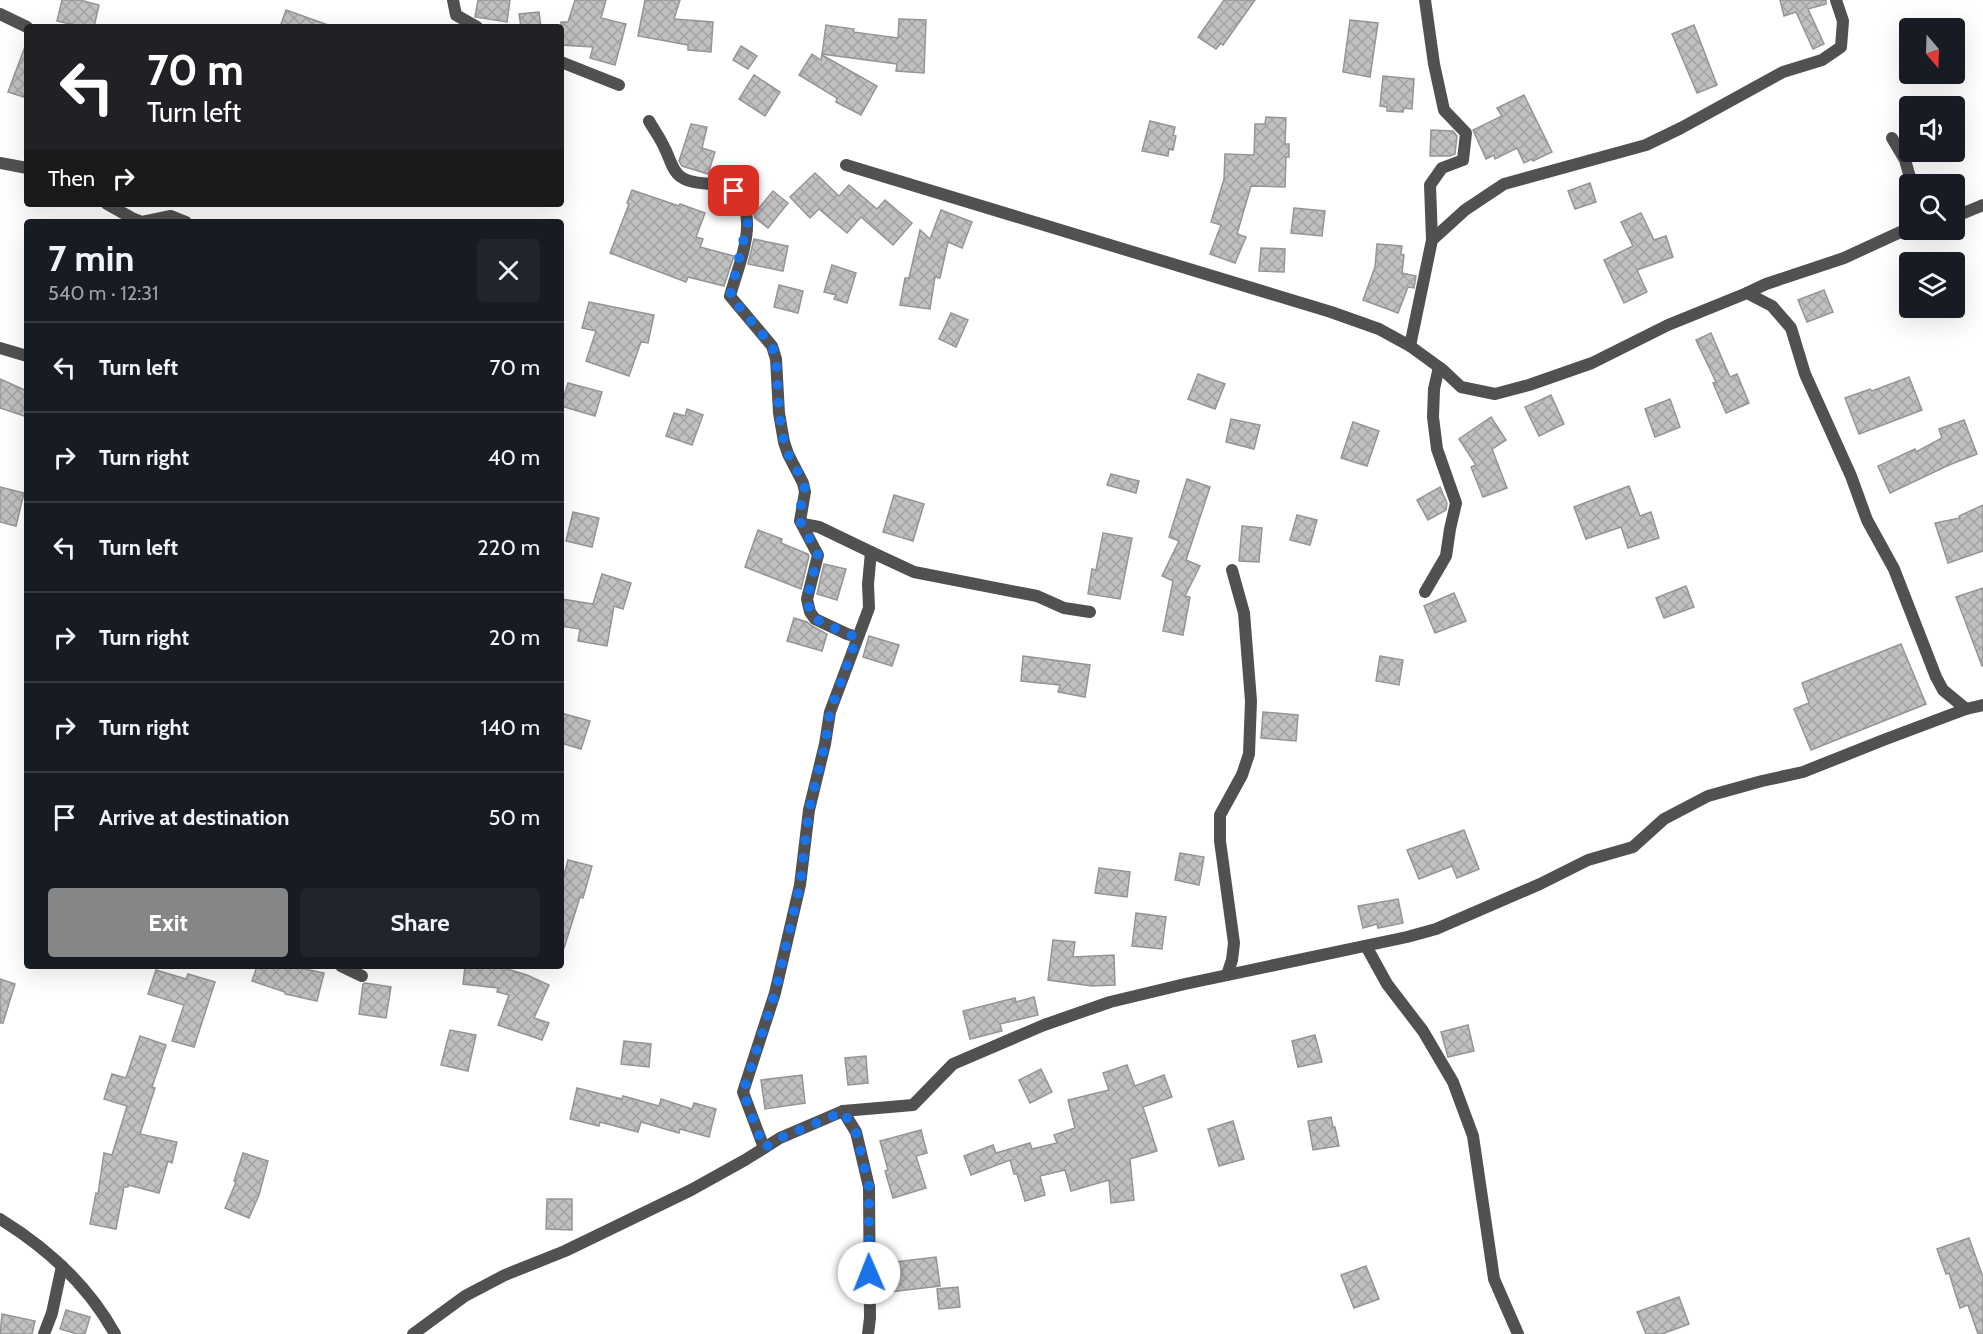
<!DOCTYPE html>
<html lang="en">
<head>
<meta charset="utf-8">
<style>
	:root { --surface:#171b24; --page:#20242c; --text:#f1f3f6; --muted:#9ea1a6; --line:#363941; --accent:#858687 }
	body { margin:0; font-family:Cabin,sans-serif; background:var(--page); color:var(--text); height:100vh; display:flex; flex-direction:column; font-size:22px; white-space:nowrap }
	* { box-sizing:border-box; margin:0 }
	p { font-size:20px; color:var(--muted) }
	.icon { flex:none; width:33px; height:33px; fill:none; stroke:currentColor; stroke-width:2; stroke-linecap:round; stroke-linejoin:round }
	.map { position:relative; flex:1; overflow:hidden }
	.side { position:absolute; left:24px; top:219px; width:540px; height:750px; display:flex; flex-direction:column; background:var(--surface); border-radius:6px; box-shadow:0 6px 24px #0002 }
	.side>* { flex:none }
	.hud { position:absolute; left:24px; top:24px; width:540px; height:183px; border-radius:6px; box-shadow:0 6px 24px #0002; background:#202124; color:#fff; overflow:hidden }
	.needle { width:39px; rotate:161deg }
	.fabs { position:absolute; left:1899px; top:18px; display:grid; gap:12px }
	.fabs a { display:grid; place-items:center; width:66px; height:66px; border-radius:6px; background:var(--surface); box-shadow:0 6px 24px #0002; font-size:30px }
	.pin { position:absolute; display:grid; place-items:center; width:51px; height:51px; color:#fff; margin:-26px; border-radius:12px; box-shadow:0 3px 9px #0006 }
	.me { position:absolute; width:66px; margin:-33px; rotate:359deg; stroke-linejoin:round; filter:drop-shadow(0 0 4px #0008) }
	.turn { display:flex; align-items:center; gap:21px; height:126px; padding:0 24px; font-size:27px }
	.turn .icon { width:78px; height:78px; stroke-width:2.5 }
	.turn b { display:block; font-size:42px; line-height:51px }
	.then { display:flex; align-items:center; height:57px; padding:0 24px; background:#0003; gap:12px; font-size:22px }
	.round { display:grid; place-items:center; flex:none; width:63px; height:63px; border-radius:6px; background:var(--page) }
	.summary { display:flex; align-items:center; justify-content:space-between; height:102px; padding:0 24px }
	h1 { font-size:36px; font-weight:700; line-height:45px }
	.button { display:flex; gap:12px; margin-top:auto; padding:12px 24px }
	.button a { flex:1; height:69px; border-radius:6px; background:var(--accent); color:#fff; font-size:24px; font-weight:700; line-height:69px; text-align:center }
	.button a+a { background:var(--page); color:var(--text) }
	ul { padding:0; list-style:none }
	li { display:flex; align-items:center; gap:18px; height:90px; padding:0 24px; border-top:2px solid var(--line) }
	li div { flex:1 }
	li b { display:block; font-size:22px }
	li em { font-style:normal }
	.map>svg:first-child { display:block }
	.building { fill:url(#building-cross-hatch); stroke:#959595; stroke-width:1.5 }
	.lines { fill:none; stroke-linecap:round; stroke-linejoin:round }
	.minor { stroke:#515151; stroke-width:12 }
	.route { stroke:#1a73e8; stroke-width:10; stroke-dasharray:0 18 }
</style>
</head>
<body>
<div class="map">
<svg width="1983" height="1334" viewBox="0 0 1983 1334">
	<defs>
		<pattern id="building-cross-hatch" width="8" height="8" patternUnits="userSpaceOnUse" patternTransform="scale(1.5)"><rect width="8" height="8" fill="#c0c0c0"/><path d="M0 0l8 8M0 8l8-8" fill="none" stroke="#a3a3a3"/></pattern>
	</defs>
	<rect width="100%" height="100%" fill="#fff"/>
	<g class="building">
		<path d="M62 0H80L99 5 94 27H83L57 21Z"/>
		<path d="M478 0H510L507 22 475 17Z"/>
		<path d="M575 0H606L601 18 626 24 615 65 590 58 593 47 561 45V22H568Z"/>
		<path d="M645 0H680L674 19 713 22 711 52 688 50V45L638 36Z"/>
		<path d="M1224 0H1255L1223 45 1221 43 1216 49 1198 37Z"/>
		<path d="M1780 0H1826V4L1808 9 1824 44 1813 49 1796 12 1784 16Z"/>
		<path d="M286 10 328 25 327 27H280Z"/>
		<path d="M539 12 541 27H521L519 14Z"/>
		<path d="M899 19 926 20 924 73 896 71 897 64 822 54 826 25 854 29 853 32 898 38Z"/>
		<path d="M1350 20 1378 23 1370 77 1343 72Z"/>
		<path d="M1694 25 1717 85 1697 93 1672 34Z"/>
		<path d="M26 44H27V98L8 92Z"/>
		<path d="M741 46 757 56 748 69 733 60Z"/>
		<path d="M812 54 821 60 822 55 877 86 861 115 836 102 837 98 799 75Z"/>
		<path d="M754 75 780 92 765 116 739 99Z"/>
		<path d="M1383 76 1414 79 1412 109 1404 108 1403 112 1387 111V107L1380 106Z"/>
		<path d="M1524 95 1552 152 1533 161 1532 159 1524 163 1517 148 1495 159 1494 155 1486 159 1473 130 1502 116 1497 108Z"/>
		<path d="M1266 117 1286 118 1285 144H1289V157H1286L1285 187 1251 186 1237 234 1246 237 1235 263 1210 254 1221 225 1211 222 1224 179 1225 154 1254 155 1255 124H1265Z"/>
		<path d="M1150 121 1175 127 1173 135 1176 136 1173 150 1169 149 1168 156 1142 151Z"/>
		<path d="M691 124 707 127 702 148 715 152 708 174 682 166 679 161Z"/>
		<path d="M1431 130 1453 131 1457 136 1455 154 1450 156H1430Z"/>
		<path d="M815 173 839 196 849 185 877 209 885 200 912 223 893 245 861 217 847 233 819 209 810 218 790 197Z"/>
		<path d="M1590 183 1596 202 1575 209 1568 191Z"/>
		<path d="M632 190 679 206 680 204 705 213 696 237 703 239 700 247 734 256 724 286 688 277 686 282 610 253 629 204 627 203Z"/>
		<path d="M773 191 788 203 768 228 755 218 754 214Z"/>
		<path d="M1294 208 1325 211 1322 236 1291 233Z"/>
		<path d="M941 210 972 222 962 248 948 242 940 278 935 277 930 309 900 305 905 278H909L920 230 930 239Z"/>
		<path d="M1641 213 1654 240 1666 236 1673 257 1637 270 1647 292 1624 303 1604 260 1633 246 1621 222Z"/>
		<path d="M754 239 788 246 783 271 748 264Z"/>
		<path d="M1377 244 1402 246 1401 254 1404 255 1402 273 1416 276 1414 288 1408 287 1398 313 1363 300 1375 267Z"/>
		<path d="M1261 248 1285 249 1284 272 1259 271Z"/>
		<path d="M832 265 856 273 847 303 834 299 836 295 824 292Z"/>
		<path d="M779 285 803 291 798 313 774 307Z"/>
		<path d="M1824 290 1833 312 1807 322 1798 300Z"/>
		<path d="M589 302 654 315 648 343 641 342 629 376 586 361 596 331 582 328Z"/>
		<path d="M951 313 968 320 956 347 939 339Z"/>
		<path d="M1711 333 1730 377 1737 374 1749 403 1726 413 1713 383 1716 382 1696 340Z"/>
		<path d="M1198 374 1225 384 1215 409 1188 399Z"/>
		<path d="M1909 377 1922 410 1859 434 1845 398 1870 389 1872 391Z"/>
		<path d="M0 379 27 391V417L0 408Z"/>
		<path d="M568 383 602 392 595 416 561 406Z"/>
		<path d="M1551 395 1564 424 1539 436 1525 407Z"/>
		<path d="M1670 399 1680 427 1655 437 1645 409Z"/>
		<path d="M687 409 703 415 692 445 666 436 674 413 685 416Z"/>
		<path d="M1491 417 1506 440 1492 449 1507 488 1483 497 1471 467 1476 465 1459 439Z"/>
		<path d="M1231 419 1260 425 1254 449 1226 442Z"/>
		<path d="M1964 420 1977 454 1949 465 1890 493 1878 466 1915 449 1916 452 1942 438 1939 429Z"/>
		<path d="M1353 422 1379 431 1367 466 1341 458Z"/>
		<path d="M1111 474 1139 481 1136 493 1107 485Z"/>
		<path d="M1187 479 1210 487 1186 560 1200 566 1185 596 1190 597 1183 635 1163 631 1173 581 1162 576 1179 541 1169 537Z"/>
		<path d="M1629 486 1640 516 1651 512 1659 538 1628 548 1621 527 1586 539 1574 507Z"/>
		<path d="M0 487 24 493 16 526 0 522Z"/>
		<path d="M1440 487 1447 503 1446 510 1428 520 1417 500Z"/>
		<path d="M894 495 924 504 913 541 883 532Z"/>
		<path d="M1983 505V551L1948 563 1935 523 1960 518 1959 516Z"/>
		<path d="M573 512 599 518 592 547 566 541Z"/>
		<path d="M1297 515 1317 520 1310 545 1290 540Z"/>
		<path d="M1242 526 1262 528 1259 562 1239 561Z"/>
		<path d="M758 530 782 539 781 543 808 554 809 556 801 589 745 567Z"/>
		<path d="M1103 533 1132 538 1120 599 1088 594 1092 569 1096 570Z"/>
		<path d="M824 564 846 569 837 600 817 594Z"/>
		<path d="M602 574 631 583 623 609 614 606 607 646 578 641 580 629 561 626V599L593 604Z"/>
		<path d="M1686 586 1694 607 1664 618 1656 598Z"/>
		<path d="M1983 588V666H1982L1956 597Z"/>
		<path d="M1454 593 1466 621 1435 633 1424 606Z"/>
		<path d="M794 618 807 622 812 626 827 634 822 651 787 641Z"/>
		<path d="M869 636 899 645 892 666 863 657Z"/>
		<path d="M1901 644 1926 704 1811 750 1794 709 1809 703 1802 683Z"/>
		<path d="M1023 656 1090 665 1085 697 1058 692 1060 685 1021 681Z"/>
		<path d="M1380 656 1403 660 1399 685 1376 681Z"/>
		<path d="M1263 712 1298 715 1296 741 1261 738Z"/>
		<path d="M561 713 590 721 581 749 561 743Z"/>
		<path d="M1464 830 1479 869 1457 878 1452 866 1419 879 1407 850Z"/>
		<path d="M1180 853 1204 857 1199 885 1175 880Z"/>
		<path d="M568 860 592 866 583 898 580 897 564 948H561V886Z"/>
		<path d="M1099 868 1130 872 1127 897 1095 893Z"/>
		<path d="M1398 899 1403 923 1378 928 1377 924 1363 928 1358 906Z"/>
		<path d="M1136 913 1166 917 1162 949 1132 946Z"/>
		<path d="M1053 940 1075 942 1073 957 1114 955 1115 985 1092 986 1048 980Z"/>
		<path d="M257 966H291L324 973 317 1001 285 994V992L252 981Z"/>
		<path d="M465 966H497L527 975 549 985 534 1018 549 1023 542 1040 498 1025 509 995 497 992 498 988 463 984Z"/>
		<path d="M156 970 186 979 188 974 215 982 194 1047 172 1041 184 1005 148 994Z"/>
		<path d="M0 979 15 984 3 1023H0Z"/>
		<path d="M365 983 391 987 386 1018 359 1014 363 984Z"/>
		<path d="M1034 997 1038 1015 1000 1024 1002 1031 970 1039 963 1011 1015 998 1016 1002Z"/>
		<path d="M1468 1025 1474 1051 1448 1057 1441 1032Z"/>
		<path d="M450 1030 476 1035 468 1071 441 1065Z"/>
		<path d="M1315 1035 1322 1062 1298 1067 1292 1041Z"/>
		<path d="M140 1036 166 1045 152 1087 155 1088 140 1134 177 1142 172 1163 168 1161 159 1193 128 1185V1187H124L116 1229 90 1224 96 1193 98 1194 104 1153 112 1155 127 1106 104 1099 112 1074 126 1078Z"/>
		<path d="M624 1041 651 1044 649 1067 621 1064Z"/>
		<path d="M866 1056 868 1083 848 1085 845 1058Z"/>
		<path d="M1127 1065 1135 1086 1164 1075 1172 1097 1143 1107 1157 1151 1130 1159 1134 1200 1111 1203 1109 1180 1071 1191 1065 1170 1040 1176 1045 1195 1025 1201 1017 1174H1014L1010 1160 971 1175 964 1156 993 1145 996 1153 1030 1143 1032 1149 1057 1143 1054 1135 1075 1128 1068 1100 1109 1090 1103 1073Z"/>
		<path d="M1041 1069 1052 1092 1030 1103 1019 1080Z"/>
		<path d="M802 1075 805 1103 765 1109 761 1080Z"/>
		<path d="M577 1088 622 1099 623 1096 659 1106 661 1099 692 1109 694 1103 716 1109 709 1137 680 1129 679 1133 641 1122 638 1132 600 1122 599 1126 570 1119Z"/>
		<path d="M1331 1117 1333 1127H1335L1339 1146 1313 1150 1308 1121Z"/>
		<path d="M1233 1121 1244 1159 1219 1166 1208 1129Z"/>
		<path d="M921 1130 927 1153 916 1156 926 1188 893 1198 885 1171 888 1170 880 1141Z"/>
		<path d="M243 1153 268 1161 259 1195 249 1218 225 1208 236 1182 234 1181Z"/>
		<path d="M547 1199H572V1230L546 1229Z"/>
		<path d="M1969 1238 1983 1277V1334H1978L1968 1305 1960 1308 1949 1273 1946 1274 1937 1249Z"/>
		<path d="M936 1257 940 1286 890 1292 887 1263Z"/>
		<path d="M1366 1266 1379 1299 1354 1308 1341 1275Z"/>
		<path d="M958 1287 960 1307 939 1309 937 1289Z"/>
		<path d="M1679 1297 1689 1324 1662 1334H1646L1637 1312Z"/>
		<path d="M66 1310 90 1317 85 1334H77L60 1329Z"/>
		<path d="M2 1314 35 1321 32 1334H0Z"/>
	</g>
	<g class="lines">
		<g class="minor">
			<path d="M453 0 456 15 477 27"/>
			<path d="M1425 0 1434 64 1444 110 1466 133 1463 160 1442 168 1430 185 1432 240"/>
			<path d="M0 14 27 27"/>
			<path d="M561 62 619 85"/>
			<path d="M649 121C654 130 661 139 665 149 670 158 672 171 681 177 692 185 709 182 721 186 768 202 739 262 730 296L772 346 776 359 779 413 784 442 788 454 803 483 805 492 800 521 818 555 807 599 810 612 815 619 847 634 857 637"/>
			<path d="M1892 138 1905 160 1912 184"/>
			<path d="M0 163 27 168"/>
			<path d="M846 165 1331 312 1379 329 1410 346 1443 370 1461 387 1495 394 1529 385 1592 363 1668 325 1747 293 1772 306 1791 328 1805 374 1851 476 1867 520 1894 569 1936 677 1943 690 1966 709"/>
			<path d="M107 204 132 218 142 222 171 216 186 222"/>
			<path d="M1954 217 1983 205"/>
			<path d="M1747 293 1766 284 1844 258 1907 229 1910 225"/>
			<path d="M1410 346 1432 240 1465 210 1504 184 1646 145 1681 128 1783 72 1822 60 1841 47 1843 21 1836 0"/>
			<path d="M0 348 27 356"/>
			<path d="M871 552 914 572 1037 596 1064 608 1090 612"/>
			<path d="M1425 592 1446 556 1450 529 1456 503 1437 449 1433 417 1434 389 1439 367"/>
			<path d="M1366 946 1387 984 1423 1031 1453 1082 1473 1136 1494 1279 1518 1334"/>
			<path d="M341 966 362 976"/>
			<path d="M1227 975 1232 960 1234 943 1220 841V815L1242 775 1249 754 1251 701 1244 613 1232 570"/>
			<path d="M843 1111 856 1132 869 1187 870 1318 868 1334"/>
			<path d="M764 1148 743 1092 775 993 800 885 809 810 825 744 830 712 869 608 868 584 871 552 819 527 803 524"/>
			<path d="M0 1219C47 1248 88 1285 115 1334"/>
			<path d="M44 1334 52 1313 62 1266"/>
			<path d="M413 1334 465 1296 505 1275 565 1251 691 1190 745 1160 780 1138 843 1111 913 1105 953 1064 1044 1025 1110 1002 1185 984 1407 937 1436 929 1540 884 1588 860 1633 847 1664 819 1708 796 1762 781 1803 772 1886 739 1966 709 1983 705"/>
		</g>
	</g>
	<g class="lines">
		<path class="route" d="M734 191 743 201 748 221 730 296 772 346 776 359 779 413 784 442 788 454 804 483 805 492 801 505 800 521 818 555 807 599 810 612 815 619 847 634 857 637 830 712 825 744 809 810 800 885 775 993 743 1092 764 1148 780 1138 843 1112 856 1132 869 1187V1273"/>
	</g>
</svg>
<div class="fabs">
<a><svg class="needle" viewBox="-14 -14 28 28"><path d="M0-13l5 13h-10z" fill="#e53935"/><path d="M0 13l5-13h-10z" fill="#9ea1a6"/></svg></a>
<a><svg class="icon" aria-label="sound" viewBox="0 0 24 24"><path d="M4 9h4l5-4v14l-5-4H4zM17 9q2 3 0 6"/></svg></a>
<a><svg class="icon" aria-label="search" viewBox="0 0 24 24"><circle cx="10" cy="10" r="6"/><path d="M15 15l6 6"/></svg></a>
<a><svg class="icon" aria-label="layers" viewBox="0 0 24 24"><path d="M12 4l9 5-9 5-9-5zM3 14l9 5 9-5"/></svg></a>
</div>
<div class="pin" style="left:734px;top:191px;background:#d93025"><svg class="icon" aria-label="arrive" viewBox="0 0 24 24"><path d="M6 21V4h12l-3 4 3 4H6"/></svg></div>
<svg class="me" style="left:869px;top:1273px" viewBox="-20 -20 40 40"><circle r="19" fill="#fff"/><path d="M0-13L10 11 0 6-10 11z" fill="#1a73e8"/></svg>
<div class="hud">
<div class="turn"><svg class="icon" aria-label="left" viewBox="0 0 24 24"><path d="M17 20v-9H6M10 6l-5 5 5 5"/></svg><div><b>70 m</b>Turn left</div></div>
<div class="then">Then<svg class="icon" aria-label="right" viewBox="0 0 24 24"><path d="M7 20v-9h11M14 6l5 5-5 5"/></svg></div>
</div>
<section class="side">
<div class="summary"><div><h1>7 min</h1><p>540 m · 12:31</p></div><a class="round"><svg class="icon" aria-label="close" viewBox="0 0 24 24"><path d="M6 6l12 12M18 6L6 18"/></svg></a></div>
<ul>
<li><svg class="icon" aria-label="left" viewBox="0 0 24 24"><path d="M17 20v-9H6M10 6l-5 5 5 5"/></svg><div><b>Turn left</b></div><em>70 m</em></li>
<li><svg class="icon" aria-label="right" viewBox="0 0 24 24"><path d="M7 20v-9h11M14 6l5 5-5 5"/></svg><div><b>Turn right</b></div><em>40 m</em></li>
<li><svg class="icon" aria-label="left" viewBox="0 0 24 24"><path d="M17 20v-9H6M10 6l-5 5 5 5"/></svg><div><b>Turn left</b></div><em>220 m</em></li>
<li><svg class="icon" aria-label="right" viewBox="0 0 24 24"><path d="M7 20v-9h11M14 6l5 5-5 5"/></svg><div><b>Turn right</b></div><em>20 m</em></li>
<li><svg class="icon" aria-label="right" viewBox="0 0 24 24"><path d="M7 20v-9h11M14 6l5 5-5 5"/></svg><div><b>Turn right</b></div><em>140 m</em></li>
<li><svg class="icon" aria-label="arrive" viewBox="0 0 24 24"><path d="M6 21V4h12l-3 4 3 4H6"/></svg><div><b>Arrive at destination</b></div><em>50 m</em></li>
</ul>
<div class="button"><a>Exit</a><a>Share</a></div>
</section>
</div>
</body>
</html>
